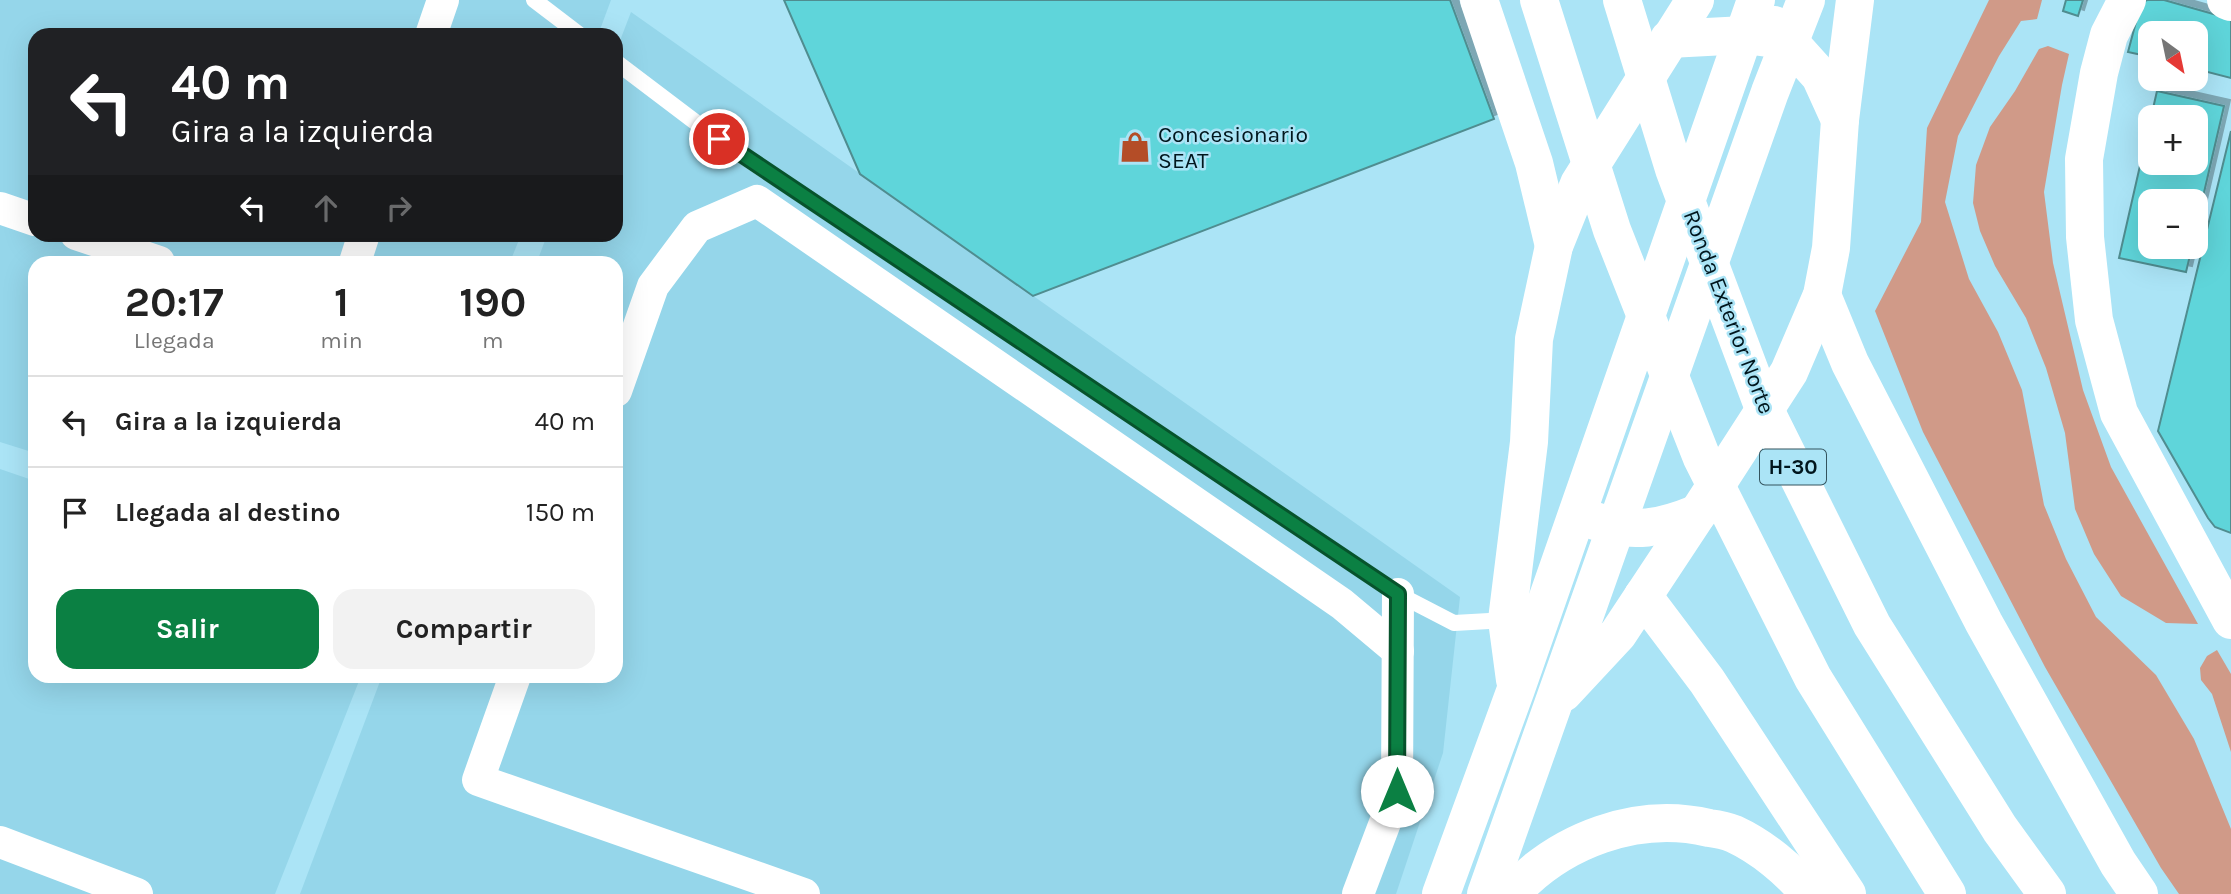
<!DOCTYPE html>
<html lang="es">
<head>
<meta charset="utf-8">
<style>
	:root { --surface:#fff; --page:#f2f2f2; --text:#222; --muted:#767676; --line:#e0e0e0; --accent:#0b8043 }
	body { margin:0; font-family:Karla,sans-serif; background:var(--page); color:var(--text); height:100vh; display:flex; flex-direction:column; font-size:26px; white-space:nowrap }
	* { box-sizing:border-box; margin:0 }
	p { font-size:23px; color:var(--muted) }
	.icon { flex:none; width:38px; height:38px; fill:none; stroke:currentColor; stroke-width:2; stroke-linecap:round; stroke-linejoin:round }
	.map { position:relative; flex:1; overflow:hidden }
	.drawer { position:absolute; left:28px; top:256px; width:595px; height:427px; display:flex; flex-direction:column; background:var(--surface); border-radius:21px; box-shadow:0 7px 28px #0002 }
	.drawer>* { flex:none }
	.banner { position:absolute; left:28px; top:28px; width:595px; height:214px; border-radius:21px; box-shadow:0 7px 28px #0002; background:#202124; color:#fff; overflow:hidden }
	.needle { width:46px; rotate:147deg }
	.fabs { position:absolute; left:2138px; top:21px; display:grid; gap:14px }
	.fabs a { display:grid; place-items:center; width:70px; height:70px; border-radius:14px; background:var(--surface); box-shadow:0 7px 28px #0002; font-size:35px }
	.pin { position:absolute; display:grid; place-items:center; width:60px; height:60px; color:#fff; margin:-30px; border:4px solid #fff; border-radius:50%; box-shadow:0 2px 7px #0007 }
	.me { position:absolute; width:77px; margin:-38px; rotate:0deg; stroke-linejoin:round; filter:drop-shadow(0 0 5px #0008) }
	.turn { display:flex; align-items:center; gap:24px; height:147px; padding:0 28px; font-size:32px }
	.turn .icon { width:91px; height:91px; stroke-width:2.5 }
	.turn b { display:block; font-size:49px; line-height:60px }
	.lanes { display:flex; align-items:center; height:66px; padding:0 28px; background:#0003; justify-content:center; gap:35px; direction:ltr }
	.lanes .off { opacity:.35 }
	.eta { display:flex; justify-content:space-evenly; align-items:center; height:119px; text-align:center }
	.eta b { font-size:42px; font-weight:700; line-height:49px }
	.action { display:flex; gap:14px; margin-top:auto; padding:14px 28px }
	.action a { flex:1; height:80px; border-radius:21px; background:var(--accent); color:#fff; font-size:28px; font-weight:700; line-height:80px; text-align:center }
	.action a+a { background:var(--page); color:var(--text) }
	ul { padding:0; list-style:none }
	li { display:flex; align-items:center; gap:21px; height:91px; padding:0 28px; border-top:2px solid var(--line) }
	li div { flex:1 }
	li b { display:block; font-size:26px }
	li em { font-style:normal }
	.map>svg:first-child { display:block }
	.built { fill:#95d6ea }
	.green { fill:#d09a88 }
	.building { fill:#5fd5da; stroke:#508d90; stroke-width:2; fill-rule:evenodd; filter:url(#shadow) }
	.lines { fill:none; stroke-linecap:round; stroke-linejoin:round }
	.lane { stroke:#fff; stroke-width:16 }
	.street { stroke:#fff; stroke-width:32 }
	.secondary { stroke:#fff; stroke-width:38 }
	.highway { stroke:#fff; stroke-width:38 }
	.route-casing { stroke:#07532c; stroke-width:18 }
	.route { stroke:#0b8043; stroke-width:12 }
	.labels { text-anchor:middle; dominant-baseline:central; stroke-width:5; stroke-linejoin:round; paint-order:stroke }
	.shield { fill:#abe4f6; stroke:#34545e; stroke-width:2 }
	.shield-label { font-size:21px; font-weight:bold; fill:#01161d }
	.poi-label { font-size:23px; fill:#01161d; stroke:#abe4f6; text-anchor:start }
	.street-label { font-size:23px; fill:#01161d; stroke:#abe4f6 }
</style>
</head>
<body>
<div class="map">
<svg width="2231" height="894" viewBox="0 0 2231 894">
	<defs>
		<filter id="shadow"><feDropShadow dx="6" dy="-6" stdDeviation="0" flood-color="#0004"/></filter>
	</defs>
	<rect width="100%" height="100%" fill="#abe4f6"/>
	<g class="built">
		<path d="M0 0H611L598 35H35V234L521 235 510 262H35V453L0 442Z"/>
		<path d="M631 12 1460 597 1443 753 1396 894H300L382 676H616V262H537L547 235 616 234V51Z"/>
		<path d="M0 469 35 481V676H361L275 894H0Z"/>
	</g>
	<g class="green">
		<path d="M1989 0H2042L2037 19 2021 21 1999 56 1958 136 1945 202 1969 279 1998 332 2022 390 2044 505 2066 559 2096 617 2156 675 2194 739 2231 829V894H2179L2161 868 2045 667 1923 432 1875 311 1921 222 1927 128Z"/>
		<path d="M2048 46 2069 54 2062 85 2044 192 2053 263 2083 390 2111 467 2198 624 2166 623 2121 596 2094 554 2075 509 2065 433 2046 368 2026 318 1995 266 1980 231 1973 203 1976 165 1990 127 2015 91 2039 49Z"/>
		<path d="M2217 650 2231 674V752L2212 694 2201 680 2200 668 2207 656Z"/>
	</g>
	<g class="building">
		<path d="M784 0H1450L1494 119 1033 296 860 174Z"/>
		<path d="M2066 0H2083L2078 16 2063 11Z"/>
		<path d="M2147 0H2164L2231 19V78L2196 69V33H2151V57L2128 52 2141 3Z"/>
		<path d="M2157 91 2224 106 2196 227V201H2151V247H2192L2186 272 2119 258ZM2151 117H2196V163H2151Z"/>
		<path d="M2231 131V533L2215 527 2208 518 2158 431Z"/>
	</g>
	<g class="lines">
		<g class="lane">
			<path d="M534 0 580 35"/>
			<path d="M616 62 719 140 1398 594 1454 623 1507 620"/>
		</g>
		<g class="street">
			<path d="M431 35 443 0"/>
			<path d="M0 208 35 220"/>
			<path d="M76 234 159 262"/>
			<path d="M355 262 364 234"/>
			<path d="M616 391 653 286 697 227 757 201 1342 604 1398 651"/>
			<path d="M515 676 478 780 804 894"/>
			<path d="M0 842 137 894"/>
			<path d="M1358 894 1397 791 1398 594"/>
		</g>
		<g class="secondary">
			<path d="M1479 0 1534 163 1554 246"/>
			<path d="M2127 0 2109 35 2099 73 2084 159 2085 237 2094 320 2119 413 2231 620"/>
			<path d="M2226 0 2231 2"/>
			<path d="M1774 25 1820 76 1840 120"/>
			<path d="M1669 39 1745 35 1768 38"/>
			<path d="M1595 521C1634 534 1661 528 1698 513"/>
			<path d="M1515 680 1507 620 1529 442 1534 339 1554 246 1579 184 1695 0"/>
			<path d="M1563 693 1618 634 1698 513 1789 372 1822 295 1831 248 1840 120 1855 0"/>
			<path d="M1441 894 1516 689 1756 0"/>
			<path d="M1486 894 1770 92 1806 0"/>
		</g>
		<g class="highway">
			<path d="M1539 0 1612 230 1702 458 1813 678 1947 894"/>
			<path d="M1622 0 1674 169 1763 406 1872 625 2000 829 2047 894"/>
			<path d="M1822 295 1850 363 1984 623 2118 863 2139 894"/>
			<path d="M1643 596 1707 681 1847 894"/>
			<path d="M1511 894C1560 840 1637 811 1709 828 1717 829 1727 831 1734 834 1762 847 1790 870 1809 894"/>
		</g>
	</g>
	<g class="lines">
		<defs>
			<path id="route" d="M719 139 1398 594 1397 791"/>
		</defs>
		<use href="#route" class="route-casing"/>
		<use href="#route" class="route"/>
	</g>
	<defs>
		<symbol id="shop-bare" viewBox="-9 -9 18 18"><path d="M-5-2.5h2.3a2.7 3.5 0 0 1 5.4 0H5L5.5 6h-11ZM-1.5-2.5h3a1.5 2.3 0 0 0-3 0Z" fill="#b44d27" stroke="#abe4f6" stroke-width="2.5" paint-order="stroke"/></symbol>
	</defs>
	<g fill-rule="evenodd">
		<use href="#shop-bare" x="1113" y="125" width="44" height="44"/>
	</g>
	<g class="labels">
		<rect class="shield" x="1760" y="449.5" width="66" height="35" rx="5"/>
		<g class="shield-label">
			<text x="1793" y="467">H-30</text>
		</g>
		<g class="poi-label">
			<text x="1158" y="134">Concesionario<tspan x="1158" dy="26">SEAT</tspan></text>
		</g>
		<g class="street-label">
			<text transform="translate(1729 312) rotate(69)">Ronda Exterior Norte</text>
		</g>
	</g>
</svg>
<div class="fabs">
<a><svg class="needle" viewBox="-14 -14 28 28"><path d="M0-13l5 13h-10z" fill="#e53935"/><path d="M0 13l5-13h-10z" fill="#767676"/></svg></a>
<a>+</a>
<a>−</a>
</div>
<div class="pin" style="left:719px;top:139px;background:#d93025"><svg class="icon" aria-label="arrive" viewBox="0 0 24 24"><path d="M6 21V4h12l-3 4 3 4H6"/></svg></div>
<svg class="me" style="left:1397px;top:791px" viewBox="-20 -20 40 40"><circle r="19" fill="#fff"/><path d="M0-13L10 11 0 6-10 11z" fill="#0b8043"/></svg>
<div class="banner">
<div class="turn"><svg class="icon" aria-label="left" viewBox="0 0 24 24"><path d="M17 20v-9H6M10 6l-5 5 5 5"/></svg><div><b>40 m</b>Gira a la izquierda</div></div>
<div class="lanes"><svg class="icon" aria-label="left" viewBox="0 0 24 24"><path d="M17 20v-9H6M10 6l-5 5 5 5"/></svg><svg class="icon off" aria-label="ahead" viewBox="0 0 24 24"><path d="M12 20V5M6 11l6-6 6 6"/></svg><svg class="icon off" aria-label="right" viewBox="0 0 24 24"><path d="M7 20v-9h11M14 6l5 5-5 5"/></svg></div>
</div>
<section class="drawer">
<div class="eta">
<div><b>20:17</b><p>Llegada</p></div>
<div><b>1</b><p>min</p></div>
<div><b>190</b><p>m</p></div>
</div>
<ul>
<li><svg class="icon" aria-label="left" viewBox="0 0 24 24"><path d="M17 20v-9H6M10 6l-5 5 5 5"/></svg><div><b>Gira a la izquierda</b></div><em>40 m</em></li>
<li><svg class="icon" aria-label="arrive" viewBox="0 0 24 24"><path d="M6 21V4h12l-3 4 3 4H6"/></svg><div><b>Llegada al destino</b></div><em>150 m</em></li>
</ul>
<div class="action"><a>Salir</a><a>Compartir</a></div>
</section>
</div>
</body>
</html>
